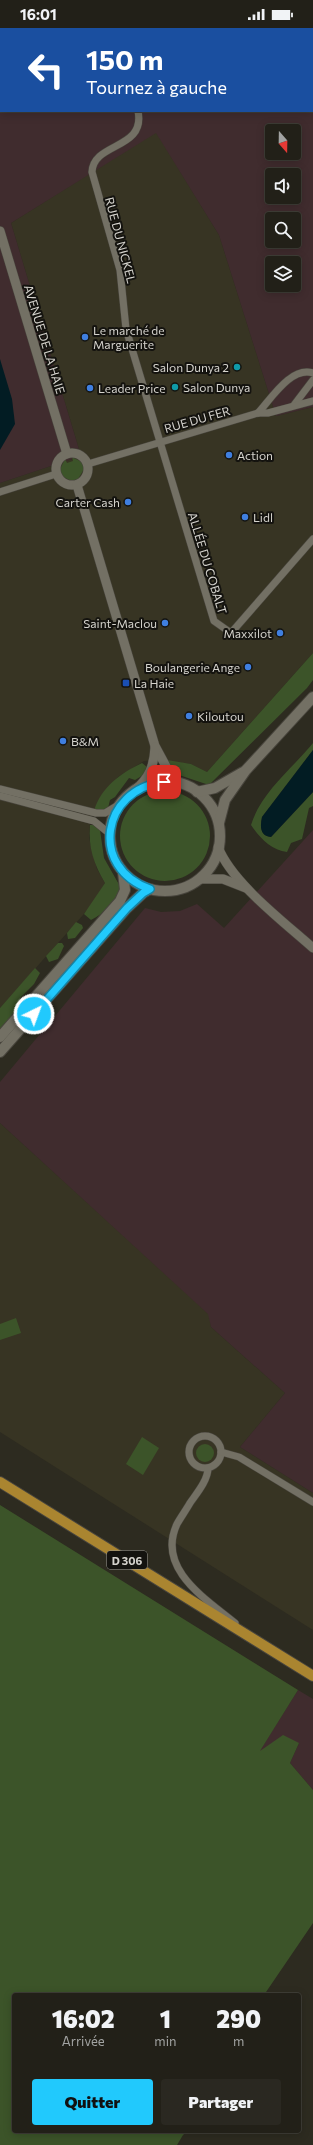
<!DOCTYPE html>
<html lang="fr">
<head>
<meta charset="utf-8">
<style>
	:root { --surface:#222018; --page:#2a2821; --text:#f1f3f6; --muted:#a2a3a2; --line:#3f3e37; --accent:#21c9fd }
	body { margin:0; font-family:Commissioner,sans-serif; background:var(--page); color:var(--text); height:100vh; display:flex; flex-direction:column; font-size:15px; white-space:nowrap }
	* { box-sizing:border-box; margin:0 }
	p { font-size:13px; color:var(--muted) }
	.icon { flex:none; width:22px; height:22px; fill:none; stroke:currentColor; stroke-width:2; stroke-linecap:round; stroke-linejoin:round }
	.map { position:relative; flex:1; overflow:hidden }
	.details { position:absolute; left:12px; top:1965px; width:289px; height:140px; display:flex; flex-direction:column; background:var(--surface); border-radius:4px; box-shadow:0 2px 10px #0003,0 0 0 1px var(--line) }
	.details>* { flex:none }
	.banner { position:absolute; left:0px; top:0px; width:313px; height:84px; box-shadow:0 2px 10px #0003,0 0 0 1px var(--line); background:#1a4fa0; color:#fff; overflow:hidden }
	.needle { width:26px; rotate:160deg }
	.tools { position:absolute; left:265px; top:96px; display:grid; gap:8px }
	.tools a { display:grid; place-items:center; width:36px; height:36px; border-radius:4px; background:var(--surface); box-shadow:0 2px 10px #0003,0 0 0 1px var(--line); font-size:20px }
	.pin { position:absolute; display:grid; place-items:center; width:34px; height:34px; color:#fff; margin:-17px; border-radius:8px; box-shadow:0 2px 6px #0006 }
	.me { position:absolute; width:44px; margin:-22px; rotate:42deg; stroke-linejoin:round; filter:drop-shadow(0 0 3px #0008) }
	.turn { display:flex; align-items:center; gap:14px; height:84px; padding:0 20px; font-size:18px }
	.turn .icon { width:52px; height:52px; stroke-width:2.5 }
	.turn b { display:block; font-size:28px; line-height:34px }
	.eta { display:flex; justify-content:space-evenly; align-items:center; height:68px; text-align:center }
	.eta b { font-size:24px; font-weight:800; line-height:28px }
	.button { display:flex; gap:8px; margin-top:auto; padding:8px 20px }
	.button a { flex:1; height:46px; border-radius:4px; background:var(--accent); color:#111; font-size:16px; font-weight:800; line-height:46px; text-align:center }
	.button a+a { background:var(--page); color:var(--text) }
	.status { display:flex; justify-content:space-between; align-items:center; height:28px; padding:0 20px; background:var(--surface); direction:ltr }
	.status svg { height:11px; fill:currentColor }
	.map>svg:first-child { display:block }
	.built { fill:#373423 }
	.industrial { fill:#402c2e; fill-rule:evenodd }
	.green { fill:#3c5429 }
	.water { fill:#021c23 }
	.lines { fill:none; stroke-linecap:round; stroke-linejoin:round }
	.minor-casing { stroke:#48453d; stroke-width:8 }
	.tertiary-casing { stroke:#48453d; stroke-width:10 }
	.secondary-casing { stroke:#48453d; stroke-width:12 }
	.primary-casing { stroke:#48453d; stroke-width:12 }
	.minor { stroke:#737064; stroke-width:7 }
	.tertiary { stroke:#737064; stroke-width:9 }
	.secondary { stroke:#737064; stroke-width:10 }
	.primary { stroke:#aa8530; stroke-width:10 }
	.route-casing { stroke:#1583a4; stroke-width:10 }
	.route { stroke:#21c9fd; stroke-width:7 }
	.shop-dot { fill:#3f7fe0; stroke:#14130f; stroke-width:1.5 }
	.culture-dot { fill:#0f9aa8; stroke:#14130f; stroke-width:1.5 }
	.transit-dot { fill:#1a4fb4; stroke:#14130f; stroke-width:1.5 }
	.labels { text-anchor:middle; dominant-baseline:central; stroke-width:4; stroke-linejoin:round; paint-order:stroke }
	.shield { fill:#14130f; stroke:#9b9994; stroke-width:1 }
	.shield-label { font-size:11px; font-weight:bold; fill:#d5d3cd }
	.street-label { font-size:12px; fill:#d5d3cd; stroke:#14130f }
	.poi-label { font-size:12px; fill:#d5d3cd; stroke:#14130f; text-anchor:start }
</style>
</head>
<body>
<div class="status"><b>16:01</b><svg viewBox="0 0 49 12"><path d="M0 12V9h3v3zM5 12V6h3v6zM10 12V3h3v9zM15 12V0h3v12zM26 1h20v11H26zM47 4h2v5h-2z"/></svg></div>
<div class="map">
<svg width="313" height="2117" viewBox="0 0 313 2117">
	<rect width="100%" height="100%" fill="#2d2b20"/>
	<g class="built">
		<path d="M156 104 219 207 276 388 313 379V625L207 744 191 736 155 732 144 733 118 749 96 778 90 795 89 810 97 841 105 855 91 878 0 980V455L81 428 11 195Z"/>
		<path d="M0 1095 209 1286 211 1299 285 1365 240 1419 313 1465V1602L0 1404Z"/>
	</g>
	<g class="industrial">
		<path d="M0 0H313V379L276 388 219 207 156 105 11 195 81 428 0 455ZM1 1H312V83H1ZM272 103H294V125H272ZM272 147H294V169H272ZM272 191H294V213H272ZM272 235H294V257H272Z"/>
		<path d="M313 802V1465L240 1419 285 1365 211 1299 208 1286 0 1095V1054L145 880 161 884 180 883 197 876 224 900Z"/>
		<path d="M298 1662 313 1671V1762L290 1735 299 1715 259 1724Z"/>
	</g>
	<g class="green">
		<path d="M72 429 82 434 84 441 78 451 71 453 62 448 60 441 65 431 67 435 73 433Z"/>
		<path d="M313 625V652L307 660 209 757 170 744 167 732 191 736 207 744Z"/>
		<path d="M313 715V722L262 789C260 798 260 808 271 809L313 764V778L309 780 302 811 291 815 287 824C271 822 260 810 251 797 261 764 292 741 313 715Z"/>
		<path d="M142 735 147 739 145 746 135 752 129 750 115 769 110 772 107 784 94 783C101 759 121 745 142 735Z"/>
		<circle cx="165" cy="808" r="45"/>
		<path d="M90 797H93L100 802 104 830 121 860C118 874 103 886 91 892L84 886 105 855C94 836 88 820 90 797Z"/>
		<path d="M76 894 82 897 83 900 75 910 68 911 67 905Z"/>
		<path d="M58 915H62L64 918 58 931 49 934 46 928Z"/>
		<path d="M35 940 40 945 34 956 20 970 19 980 0 1004V980Z"/>
		<path d="M16 1290 21 1305 0 1312V1296Z"/>
		<path d="M142 1409 159 1420 143 1447 126 1436Z"/>
		<circle cx="205" cy="1425" r="9"/>
		<path d="M0 1477 298 1662 260 1723 283 1707 299 1715 290 1735 313 1762V1895L264 1967H14V2103H188L183 2107 177 2117H0Z"/>
	</g>
	<g class="water">
		<path d="M0 331 12 371 15 396 0 422Z"/>
		<path d="M313 722V764L271 809C260 808 260 799 262 789Z"/>
	</g>
	<g class="lines">
		<defs>
			<g id="minor">
				<path d="M89 0V1"/>
				<path d="M138 83C146 122 93 114 92 144L120 242 126 301 214 593 231 605 313 511"/>
				<path d="M294 377 313 352"/>
				<path d="M258 385C271 371 291 338 313 345"/>
				<path d="M88 436 258 385H268L313 373"/>
				<path d="M0 464 56 446"/>
				<path d="M0 761 96 785H105L120 776"/>
				<path d="M0 768 94 793 110 806"/>
				<circle cx="205" cy="1424" r="16"/>
				<path d="M221 1424 239 1429 313 1474"/>
				<path d="M208 1440C208 1452 197 1465 190 1475 186 1482 181 1489 177 1496 156 1541 206 1571 235 1595"/>
			</g>
			<g id="tertiary">
				<path d="M0 203 67 426"/>
				<circle cx="72" cy="441" r="16"/>
				<path d="M77 457 155 718 175 755"/>
				<path d="M134 763C149 750 154 739 155 719"/>
				<path d="M218 819C232 855 284 894 313 920"/>
				<path d="M199 851H223L246 860"/>
			</g>
			<g id="secondary">
				<circle cx="165" cy="808" r="55"/>
				<path d="M197 764 215 760 243 744"/>
				<path d="M219 795 225 772 246 742 313 669"/>
				<path d="M0 1009 120 873 125 862 123 844"/>
				<path d="M0 1024 127 880 143 865 150 861"/>
			</g>
			<path id="primary" d="M0 1454 313 1648"/>
		</defs>
		<use href="#minor" class="minor-casing"/>
		<use href="#tertiary" class="tertiary-casing"/>
		<use href="#secondary" class="secondary-casing"/>
		<use href="#primary" class="primary-casing"/>
		<use href="#minor" class="minor"/>
		<use href="#tertiary" class="tertiary"/>
		<use href="#secondary" class="secondary"/>
		<use href="#primary" class="primary"/>
	</g>
	<g class="lines">
		<defs>
			<path id="route" d="M34 986 127 880 143 865 150 861C89 840 101 761 164 754"/>
		</defs>
		<use href="#route" class="route-casing"/>
		<use href="#route" class="route"/>
	</g>
	<g class="shop-dot">
		<circle cx="85" cy="309" r="4"/>
		<circle cx="90" cy="360" r="4"/>
		<circle cx="229" cy="427" r="4"/>
		<circle cx="128" cy="474" r="4"/>
		<circle cx="245" cy="489" r="4"/>
		<circle cx="165" cy="595" r="4"/>
		<circle cx="280" cy="605" r="4"/>
		<circle cx="248" cy="639" r="4"/>
		<circle cx="189" cy="688" r="4"/>
		<circle cx="63" cy="713" r="4"/>
	</g>
	<g class="culture-dot">
		<circle cx="237" cy="339" r="4"/>
		<circle cx="175" cy="359" r="4"/>
	</g>
	<rect class="transit-dot" x="122" y="651" width="8" height="8" rx="2"/>
	<g class="labels">
		<rect class="shield" x="107" y="1523" width="40" height="18" rx="3"/>
		<g class="shield-label">
			<text x="127" y="1532">D 306</text>
		</g>
		<g class="street-label">
			<text transform="translate(121 212) rotate(75)">RUE DU NICKEL</text>
			<text transform="translate(45 311) rotate(73)">AVENUE DE LA HAIE</text>
			<text transform="translate(197 391) rotate(-16)">RUE DU FER</text>
			<text transform="translate(208 535) rotate(73)">ALLÉE DU COBALT</text>
		</g>
		<g class="poi-label">
			<text x="93" y="302">Le marché de<tspan x="93" dy="14">Marguerite</tspan></text>
			<text x="229" y="339" text-anchor="end">Salon Dunya 2</text>
			<text x="183" y="359">Salon Dunya</text>
			<text x="98" y="360">Leader Price</text>
			<text x="237" y="427">Action</text>
			<text x="120" y="474" text-anchor="end">Carter Cash</text>
			<text x="253" y="489">Lidl</text>
			<text x="157" y="595" text-anchor="end">Saint-Maclou</text>
			<text x="272" y="605" text-anchor="end">Maxxilot</text>
			<text x="240" y="639" text-anchor="end">Boulangerie Ange</text>
			<text x="134" y="655">La Haie</text>
			<text x="197" y="688">Kiloutou</text>
			<text x="71" y="713">B&amp;M</text>
		</g>
	</g>
</svg>
<div class="tools">
<a><svg class="needle" viewBox="-14 -14 28 28"><path d="M0-13l5 13h-10z" fill="#e53935"/><path d="M0 13l5-13h-10z" fill="#a2a3a2"/></svg></a>
<a><svg class="icon" aria-label="sound" viewBox="0 0 24 24"><path d="M4 9h4l5-4v14l-5-4H4zM17 9q2 3 0 6"/></svg></a>
<a><svg class="icon" aria-label="search" viewBox="0 0 24 24"><circle cx="10" cy="10" r="6"/><path d="M15 15l6 6"/></svg></a>
<a><svg class="icon" aria-label="layers" viewBox="0 0 24 24"><path d="M12 4l9 5-9 5-9-5zM3 14l9 5 9-5"/></svg></a>
</div>
<div class="pin" style="left:164px;top:754px;background:#d93025"><svg class="icon" aria-label="arrive" viewBox="0 0 24 24"><path d="M6 21V4h12l-3 4 3 4H6"/></svg></div>
<svg class="me" style="left:34px;top:986px" viewBox="-20 -20 40 40"><circle r="17" fill="#21c9fd" stroke="#fff" stroke-width="3"/><path d="M0-11L8 9 0 5-8 9z" fill="#fff"/></svg>
<div class="banner">
<div class="turn"><svg class="icon" aria-label="left" viewBox="0 0 24 24"><path d="M17 20v-9H6M10 6l-5 5 5 5"/></svg><div><b>150 m</b>Tournez à gauche</div></div>
</div>
<section class="details">
<div class="eta">
<div><b>16:02</b><p>Arrivée</p></div>
<div><b>1</b><p>min</p></div>
<div><b>290</b><p>m</p></div>
</div>
<div class="button"><a>Quitter</a><a>Partager</a></div>
</section>
</div>
</body>
</html>
